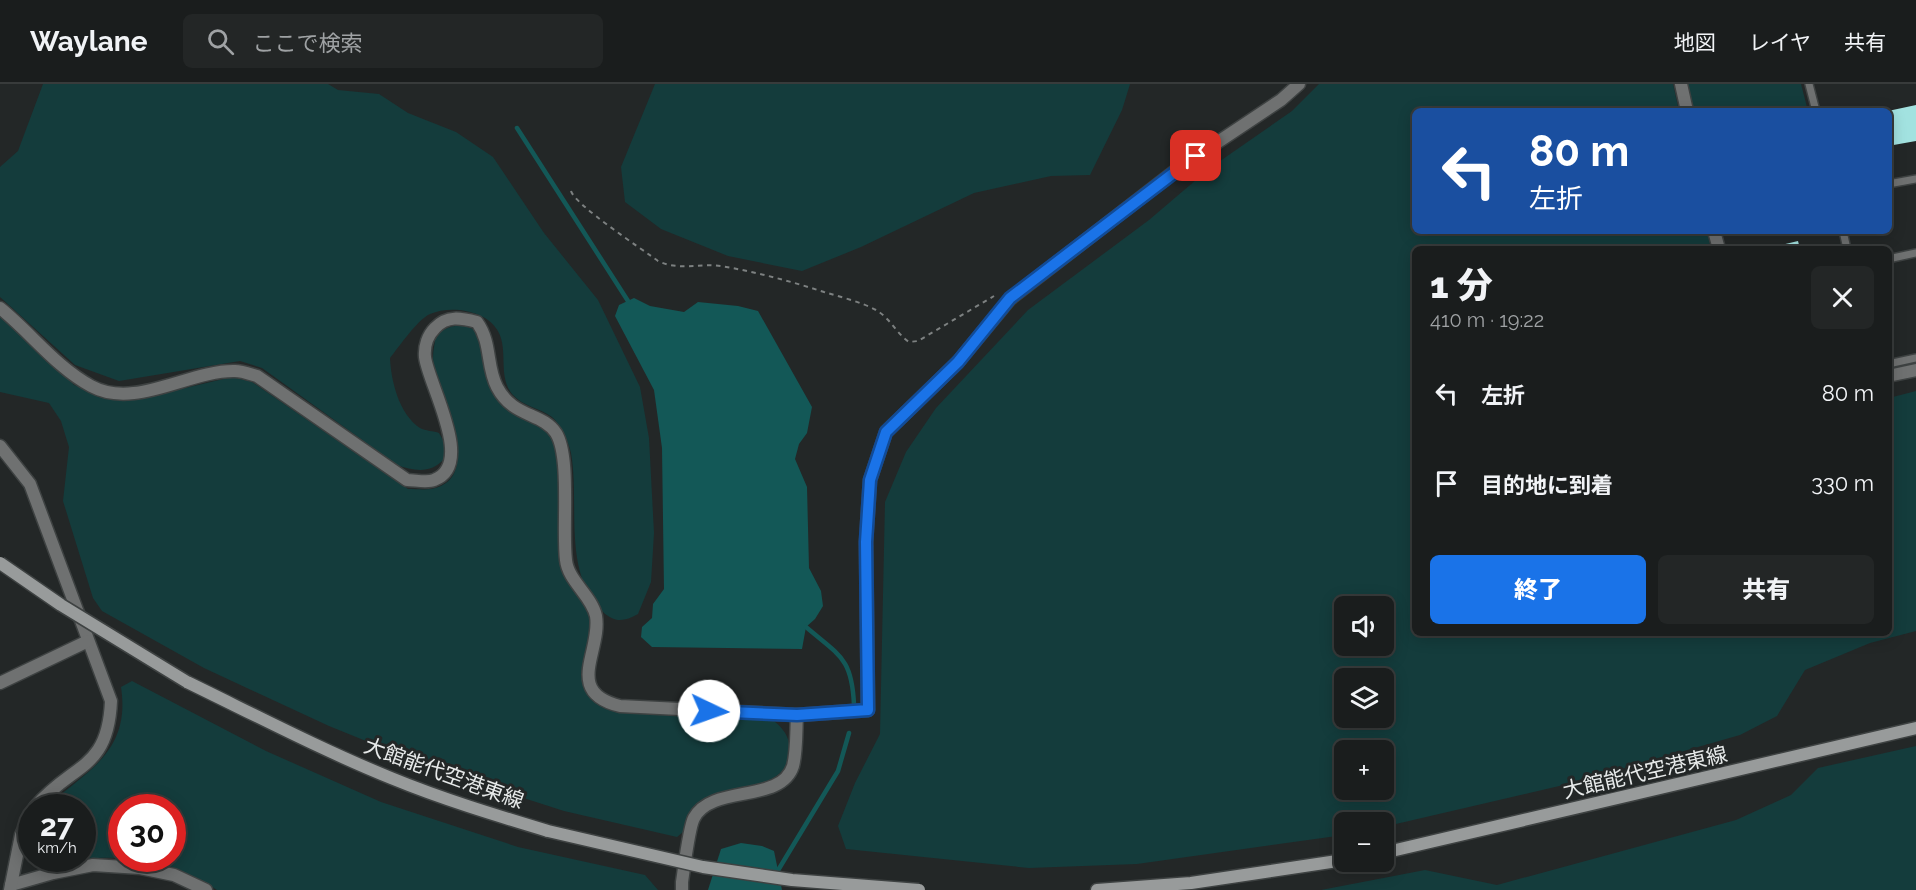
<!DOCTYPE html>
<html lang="ja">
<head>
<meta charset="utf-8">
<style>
	:root { --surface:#1a1d1d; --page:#232626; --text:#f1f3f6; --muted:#9fa2a4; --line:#383b3b; --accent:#1a73e8 }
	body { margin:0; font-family:Raleway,"Noto Sans JP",sans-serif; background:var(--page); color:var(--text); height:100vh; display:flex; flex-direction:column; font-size:22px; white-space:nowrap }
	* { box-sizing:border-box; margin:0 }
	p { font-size:20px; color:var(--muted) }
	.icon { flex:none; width:33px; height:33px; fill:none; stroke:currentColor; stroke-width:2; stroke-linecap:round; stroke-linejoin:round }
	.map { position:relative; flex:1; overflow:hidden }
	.drawer { position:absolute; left:1412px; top:162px; width:480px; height:390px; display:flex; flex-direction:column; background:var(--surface); border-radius:9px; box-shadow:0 3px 15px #0003,0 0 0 2px var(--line) }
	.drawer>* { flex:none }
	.banner { position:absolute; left:1412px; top:24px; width:480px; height:126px; border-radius:9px; box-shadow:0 3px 15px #0003,0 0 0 2px var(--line); background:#1a4fa0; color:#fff; overflow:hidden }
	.controls { position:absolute; left:1334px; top:512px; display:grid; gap:12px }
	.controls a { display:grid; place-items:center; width:60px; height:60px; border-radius:9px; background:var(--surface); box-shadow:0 3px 15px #0003,0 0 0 2px var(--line); font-size:30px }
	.speed { position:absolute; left:18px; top:710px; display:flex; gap:12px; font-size:30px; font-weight:700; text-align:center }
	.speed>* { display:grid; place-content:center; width:78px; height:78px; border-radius:50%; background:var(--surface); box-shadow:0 3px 15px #0003,0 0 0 2px var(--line); line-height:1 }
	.speed small { font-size:15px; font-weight:400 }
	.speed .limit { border:9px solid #d22; background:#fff; color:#111 }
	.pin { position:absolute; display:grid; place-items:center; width:51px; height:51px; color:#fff; margin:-26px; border-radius:12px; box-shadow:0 3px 9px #0006 }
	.me { position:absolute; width:66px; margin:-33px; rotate:93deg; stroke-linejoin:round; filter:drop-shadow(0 0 4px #0008) }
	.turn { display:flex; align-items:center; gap:21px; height:126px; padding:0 18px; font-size:27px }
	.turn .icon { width:78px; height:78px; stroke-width:2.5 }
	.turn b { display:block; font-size:42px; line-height:51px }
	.round { display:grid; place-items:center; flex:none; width:63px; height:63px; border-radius:9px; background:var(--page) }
	.head { display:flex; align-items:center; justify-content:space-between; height:102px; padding:0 18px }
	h1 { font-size:36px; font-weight:800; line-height:45px }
	.button { display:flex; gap:12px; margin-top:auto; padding:12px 18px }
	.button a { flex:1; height:69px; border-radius:9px; background:var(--accent); color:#fff; font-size:24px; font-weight:800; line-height:69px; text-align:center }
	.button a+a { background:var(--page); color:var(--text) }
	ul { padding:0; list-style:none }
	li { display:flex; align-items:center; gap:18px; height:90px; padding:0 18px }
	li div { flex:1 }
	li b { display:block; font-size:22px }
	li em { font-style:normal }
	header { display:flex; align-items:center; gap:36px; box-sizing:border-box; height:84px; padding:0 30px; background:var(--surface); border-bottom:2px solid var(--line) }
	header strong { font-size:28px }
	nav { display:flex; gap:33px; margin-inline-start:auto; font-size:21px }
	.search { width:420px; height:54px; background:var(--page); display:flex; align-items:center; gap:15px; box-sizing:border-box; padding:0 21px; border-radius:9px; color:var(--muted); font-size:22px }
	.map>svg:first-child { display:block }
	.green { fill:#143c3c; fill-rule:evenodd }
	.water { fill:#135857 }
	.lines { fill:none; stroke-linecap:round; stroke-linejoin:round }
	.stream { stroke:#135857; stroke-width:4.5 }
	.building { fill:#a2e2e0 }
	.lane-casing { stroke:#3e4242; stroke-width:10 }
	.street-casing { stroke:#3e4242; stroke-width:15 }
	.secondary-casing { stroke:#3e4242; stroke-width:15 }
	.path { stroke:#7d8181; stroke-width:2; stroke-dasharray:4.5 4.5; stroke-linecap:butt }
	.lane { stroke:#6f7171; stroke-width:7 }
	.street { stroke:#6f7171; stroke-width:12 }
	.secondary { stroke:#989b9b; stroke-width:12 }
	.secondary-bridge-casing { stroke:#3e4242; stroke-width:15; stroke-linecap:butt }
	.secondary-bridge { stroke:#989b9b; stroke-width:12 }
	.route-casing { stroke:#114b97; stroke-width:15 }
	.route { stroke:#1a73e8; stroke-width:10 }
	.labels { text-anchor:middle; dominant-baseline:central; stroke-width:6; stroke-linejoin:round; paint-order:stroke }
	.street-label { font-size:21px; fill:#e7eaea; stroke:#232727 }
</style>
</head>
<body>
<header>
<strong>Waylane</strong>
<div class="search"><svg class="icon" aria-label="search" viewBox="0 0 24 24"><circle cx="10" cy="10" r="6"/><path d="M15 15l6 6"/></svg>ここで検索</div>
<nav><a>地図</a><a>レイヤ</a><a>共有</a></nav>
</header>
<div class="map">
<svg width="1916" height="806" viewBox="0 0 1916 806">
	<rect width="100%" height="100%" fill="#232727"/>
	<g class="green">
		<path d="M43 0H328L338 6 379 10 408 29 456 48 493 73 544 149 598 216 640 303 649 354 654 449 651 498 638 530C624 538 614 539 602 527 562 488 580 419 571 369 569 358 560 340 552 333 540 324 522 322 512 310 498 292 508 268 499 249 488 226 451 221 430 230 417 236 399 263 390 274 391 297 399 330 420 344 425 347 434 347 439 349L444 358V375C431 390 414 387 397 381L262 284 240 277 119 297 75 281 0 213V83L18 67Z"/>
		<path d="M655 0H1130L1122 26 1090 91 1051 92 974 109 861 163 802 187 728 172 661 145 625 118 621 83Z"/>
		<path d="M1319 0H1673L1679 27H1414V147H1707L1711 165H1414V549H1888L1889 314 1916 307V547L1870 559 1805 586 1777 632 1740 651 1572 699 1383 743V738H1344V751L1137 780 1029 784 846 765 838 742 855 699 880 650 885 418 906 368 936 324 1028 226 1149 136 1210 84 1292 27ZM1344 522H1383V561H1344ZM1344 594H1383V633H1344ZM1344 666H1383V705H1344Z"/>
		<path d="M1687 0H1801L1808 27H1693Z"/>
		<path d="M0 232 33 257 74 301 114 315 151 312 232 293 252 298 408 405C415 405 424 406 431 405 489 394 434 306 433 274 433 266 435 258 436 251 451 240 460 239 478 247L491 305 511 329 545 345 554 358 558 379 561 482 589 530 592 544 581 592 589 612 604 624 774 637C784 645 791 655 789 668 788 672 788 679 786 682 770 707 726 703 702 718 691 725 685 735 683 748L677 753 564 727 445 689 329 642 204 584 102 527 93 514 63 417 69 363 61 337 49 319 0 308Z"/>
		<path d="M132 597 266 667 381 718 518 763 645 791 658 806H217C184 784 139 772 98 774 76 775 62 784 40 775L82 774V723H49L55 715C95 683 130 662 121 603ZM122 723H172V774H122Z"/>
		<path d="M1916 662V806H1321L1425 786 1497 801 1736 736 1791 711 1818 684Z"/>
	</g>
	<g class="water">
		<path d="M634 214 650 222 684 228 698 218 738 222 758 227 812 323 807 349 799 360 795 375 807 403 809 484 821 507 823 522 815 535 806 543 802 565 652 563 641 553 642 543 652 534 653 520 664 505 662 364 654 306 615 232 619 221Z"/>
		<path d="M741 759 762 762 774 767 782 806H708L721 765Z"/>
	</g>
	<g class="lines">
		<g class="stream">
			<path d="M517 44 628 217"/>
			<path d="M806 543C840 572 852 574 854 621"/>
			<path d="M777 788 838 687 849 649"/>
		</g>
	</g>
	<g class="building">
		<path d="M1916 21V57L1888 62V27Z"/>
		<path d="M1798 157 1800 165H1769V164Z"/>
	</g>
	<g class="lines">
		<defs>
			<g id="lane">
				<path d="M1809 0 1816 27"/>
				<path d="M1888 100 1916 95"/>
				<path d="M1843 147 1847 165"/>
				<path d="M1888 175 1916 169"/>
				<path d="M1888 280 1916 274"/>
			</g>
			<g id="street">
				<path d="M1681 0 1687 27"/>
				<path d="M1714 147 1719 165"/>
				<path d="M0 224C31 249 56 283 91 302 135 326 189 286 235 287 242 287 250 290 257 292L407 396C415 396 427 399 434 396 476 381 428 300 425 273 424 262 428 251 435 244 447 231 461 234 477 238 492 259 486 282 497 303 513 334 542 328 556 349 571 373 562 446 566 476 568 497 592 512 596 532 602 567 563 608 620 622L797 631 868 626 866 458 870 396 886 348 958 278 1010 215 1179 84 1281 16 1299 0"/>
				<path d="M1888 292 1916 286"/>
				<path d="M0 362 30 400 111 617C108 687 72 679 35 723"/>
				<path d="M0 599 88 557"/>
				<path d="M11 801 53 789 93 781 140 784 174 791 206 806"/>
				<path d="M10 806 21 751 32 728"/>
				<path d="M682 806V798C684 785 689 743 694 734 712 700 781 720 793 682 797 667 796 647 797 631"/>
			</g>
			<g id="secondary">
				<path d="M187 598C255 631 322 666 391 694 442 715 495 731 548 747"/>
				<path d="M1383 769 1916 644"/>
				<path d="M1097 806 1191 799 1344 776"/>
			</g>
		</defs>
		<use href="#lane" class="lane-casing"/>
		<use href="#street" class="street-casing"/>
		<use href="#secondary" class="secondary-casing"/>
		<path class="path" d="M571 107C575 121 642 165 658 177 679 187 699 179 721 182 756 188 790 197 824 208 841 213 861 218 876 226 891 235 896 249 909 258L918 257 994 212"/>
		<use href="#lane" class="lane"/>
		<use href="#street" class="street"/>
		<use href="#secondary" class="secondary"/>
		<defs>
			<g id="secondary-bridge">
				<path d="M0 479 61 521 187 598"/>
				<path d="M548 747 703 783 792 796 919 806"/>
			</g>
		</defs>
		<use href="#secondary-bridge" class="secondary-bridge-casing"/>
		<use href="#secondary-bridge" class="secondary-bridge"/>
	</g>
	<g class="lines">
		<defs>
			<path id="route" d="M709 627 797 631 868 626 866 458 870 396 886 348 958 278 1010 214 1196 72"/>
		</defs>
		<use href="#route" class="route-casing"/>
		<use href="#route" class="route"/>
	</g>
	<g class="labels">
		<g class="street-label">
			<text transform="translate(1645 688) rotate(-13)">大館能代空港東線</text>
			<text transform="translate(444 689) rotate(20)">大館能代空港東線</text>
		</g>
	</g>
</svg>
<div class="controls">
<a><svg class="icon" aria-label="sound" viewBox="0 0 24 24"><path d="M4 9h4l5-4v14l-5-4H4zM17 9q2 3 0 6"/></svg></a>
<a><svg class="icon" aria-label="layers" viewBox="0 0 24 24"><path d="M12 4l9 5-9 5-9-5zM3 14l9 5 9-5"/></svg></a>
<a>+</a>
<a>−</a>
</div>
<div class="speed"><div>27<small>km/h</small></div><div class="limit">30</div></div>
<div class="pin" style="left:1196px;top:72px;background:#d93025"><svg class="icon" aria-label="arrive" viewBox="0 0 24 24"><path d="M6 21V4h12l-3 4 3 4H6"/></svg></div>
<svg class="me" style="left:709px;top:627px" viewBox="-20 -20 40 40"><circle r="19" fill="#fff"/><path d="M0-13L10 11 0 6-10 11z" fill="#1a73e8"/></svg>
<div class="banner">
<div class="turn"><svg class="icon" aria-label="left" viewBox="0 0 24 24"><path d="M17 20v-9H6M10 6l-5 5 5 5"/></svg><div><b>80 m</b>左折</div></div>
</div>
<section class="drawer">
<div class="head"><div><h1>1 分</h1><p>410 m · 19:22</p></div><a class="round"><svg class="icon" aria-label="close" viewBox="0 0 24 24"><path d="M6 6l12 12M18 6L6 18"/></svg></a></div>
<ul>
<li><svg class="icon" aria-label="left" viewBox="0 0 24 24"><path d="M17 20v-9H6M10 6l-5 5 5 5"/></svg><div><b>左折</b></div><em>80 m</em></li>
<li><svg class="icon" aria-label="arrive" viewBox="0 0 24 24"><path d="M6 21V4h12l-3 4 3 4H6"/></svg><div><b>目的地に到着</b></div><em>330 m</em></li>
</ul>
<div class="button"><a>終了</a><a>共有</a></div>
</section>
</div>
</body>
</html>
